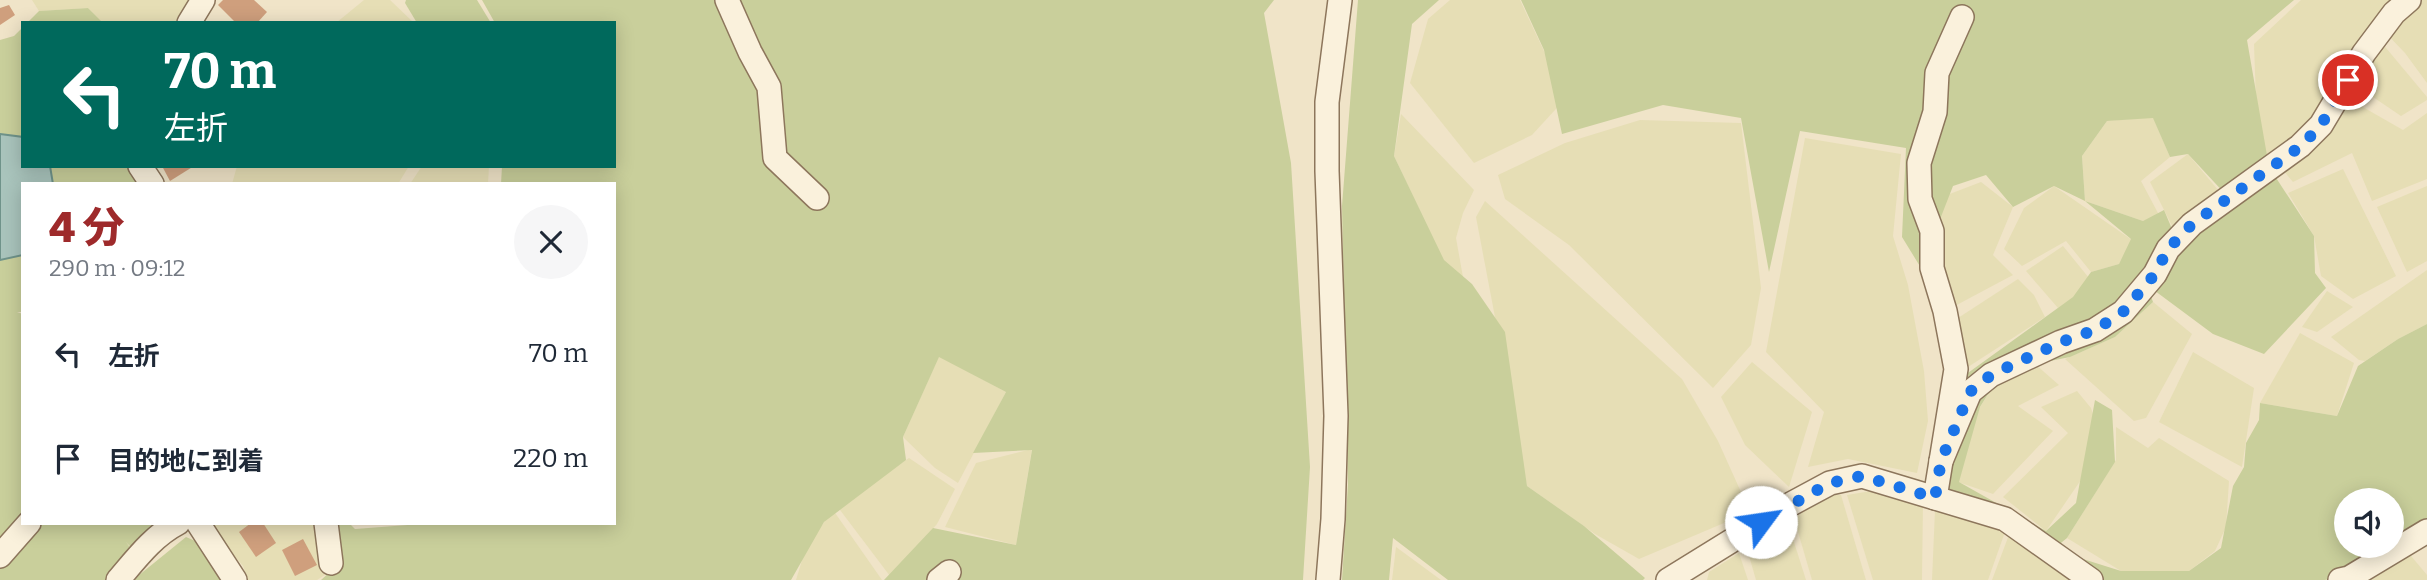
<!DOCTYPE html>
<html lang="ja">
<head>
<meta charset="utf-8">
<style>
	:root { --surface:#fff; --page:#f6f6f7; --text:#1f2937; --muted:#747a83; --accent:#9e2a2b }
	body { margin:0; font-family:Bitter,"Noto Sans JP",serif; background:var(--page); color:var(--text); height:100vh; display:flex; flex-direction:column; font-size:26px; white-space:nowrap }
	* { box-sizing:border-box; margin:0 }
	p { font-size:23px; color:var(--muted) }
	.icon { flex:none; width:38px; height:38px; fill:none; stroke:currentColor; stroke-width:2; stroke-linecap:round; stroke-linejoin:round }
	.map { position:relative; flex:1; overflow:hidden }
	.side { position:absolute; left:21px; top:182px; width:595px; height:343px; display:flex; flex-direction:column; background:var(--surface); border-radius:0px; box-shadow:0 4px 18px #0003 }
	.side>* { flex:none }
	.banner { position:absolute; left:21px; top:21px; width:595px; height:147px; border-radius:0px; box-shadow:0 4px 18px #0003; background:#00695c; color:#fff; overflow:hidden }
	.fabs { position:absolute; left:2334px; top:488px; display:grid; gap:14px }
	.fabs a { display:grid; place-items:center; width:70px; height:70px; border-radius:50%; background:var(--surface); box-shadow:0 4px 18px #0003; font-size:35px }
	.pin { position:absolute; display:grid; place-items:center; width:60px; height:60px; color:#fff; margin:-30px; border:4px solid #fff; border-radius:50%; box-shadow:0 2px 7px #0007 }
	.me { position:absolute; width:77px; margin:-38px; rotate:59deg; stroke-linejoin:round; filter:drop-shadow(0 0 5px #0008) }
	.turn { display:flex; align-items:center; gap:24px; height:147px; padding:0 28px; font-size:32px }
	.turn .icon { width:91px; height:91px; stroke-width:2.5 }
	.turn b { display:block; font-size:49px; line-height:60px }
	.round { display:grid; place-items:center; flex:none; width:74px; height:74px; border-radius:37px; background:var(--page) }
	.overview { display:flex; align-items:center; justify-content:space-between; height:119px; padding:0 28px }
	h1 { font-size:42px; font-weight:800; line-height:52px; color:var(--accent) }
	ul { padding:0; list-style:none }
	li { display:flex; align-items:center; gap:21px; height:105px; padding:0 28px }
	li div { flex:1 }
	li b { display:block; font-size:26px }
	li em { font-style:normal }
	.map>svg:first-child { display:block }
	.farmland { fill:#e6deb5 }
	.green { fill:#c9cf9b; fill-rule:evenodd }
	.water { fill:#a9c4bc; stroke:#6f938a; stroke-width:2 }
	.building { fill:#cf9f7d }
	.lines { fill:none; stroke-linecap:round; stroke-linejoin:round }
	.minor-casing { stroke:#8d765c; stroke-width:26 }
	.minor { stroke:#faf1dc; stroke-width:23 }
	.route { stroke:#1a73e8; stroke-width:12; stroke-dasharray:0 21.6 }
</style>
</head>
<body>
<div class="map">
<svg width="2427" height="580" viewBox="0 0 2427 580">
	<rect width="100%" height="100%" fill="#f0e4c8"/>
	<g class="farmland">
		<path d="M32 0H196L181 23H102L88 8 39 11Z"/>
		<path d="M364 0H390L414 23H336Z"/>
		<path d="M1450 0H1520L1566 98 1532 135 1474 163 1410 83 1428 19Z"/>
		<path d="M2301 0H2390L2309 137 2269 167 2257 130 2254 44Z"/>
		<path d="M2409 0H2427V83L2405 53 2382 29Z"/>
		<path d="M2376 36 2427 97V100L2401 116 2348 80Z"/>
		<path d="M2340 94 2403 130 2427 113V179L2372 201 2352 153 2293 182 2282 169Z"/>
		<path d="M1401 114 1474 190 1463 213 1456 238 1463 277 1445 264 1394 156Z"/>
		<path d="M2153 117 2170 157 2141 181 2159 215 2143 221 2085 201 2082 156 2107 121Z"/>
		<path d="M1640 120 1741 123 1761 288 1751 345 1713 388 1569 245 1505 199 1498 175 1565 143Z"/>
		<path d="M1805 138 1901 154 1893 236 1908 285 1924 371 1928 421 1917 473 1848 459 1808 467 1824 412 1766 352Z"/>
		<path d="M2188 154 2223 196 2178 238 2150 182Z"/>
		<path d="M237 166H409L398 184H232Z"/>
		<path d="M422 166H489L488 184H410Z"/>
		<path d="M2343 169 2396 276 2353 299 2321 276 2314 236 2288 193Z"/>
		<path d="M1981 182 2013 207 1993 255 2013 275 1951 308 1943 270 1937 217 1947 195Z"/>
		<path d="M2054 186 2132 240 2119 264 2091 272 2066 241 2022 266 2004 249 2024 208Z"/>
		<path d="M2427 186V261L2407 272 2377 207Z"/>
		<path d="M1485 201 1682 379 1718 441 1750 512 1639 559 1595 534 1527 486 1476 217Z"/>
		<path d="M2063 246 2089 278 2078 294 2058 308 2026 271Z"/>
		<path d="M2427 270V324L2398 339 2365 361 2359 360 2331 337Z"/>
		<path d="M2018 279 2034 295 2045 317 1968 367 1958 318Z"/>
		<path d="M2327 291 2353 307 2317 332 2302 327Z"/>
		<path d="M2153 302 2192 334 2146 418 2134 421 2065 359 2115 337Z"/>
		<path d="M2300 333 2354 363 2337 416 2260 403Z"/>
		<path d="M2193 352 2254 388 2242 467 2159 422Z"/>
		<path d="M939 356 1006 392 958 483 935 468 903 437Z"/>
		<path d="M1752 362 1812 412 1789 487 1745 445 1721 397Z"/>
		<path d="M2035 364 2059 385 2018 406 2053 431 1993 494 1958 482 1976 414 1993 386Z"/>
		<path d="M2077 391 2091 408 2096 423 2085 474 2046 531 2003 497 2068 433 2041 407Z"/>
		<path d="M2116 427 2148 448 2159 438 2229 481 2226 527 2215 551 2189 571H2121L2067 538 2116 460Z"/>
		<path d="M1032 449 1016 545 945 527 976 463Z"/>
		<path d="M909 458 955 489 937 524 890 576 837 506Z"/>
		<path d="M1871 491 1923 504 1922 580H1873L1847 495Z"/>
		<path d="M1830 495H1841L1866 580H1812L1794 518Z"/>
		<path d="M833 510 882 580H796L806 547Z"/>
		<path d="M1935 510 2005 532 1988 580H1932Z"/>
		<path d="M206 523H330L331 571 317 580H248L243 566Z"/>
		<path d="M1788 523 1806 580H1756L1747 549Z"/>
		<path d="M2010 532 2078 580H1992Z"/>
		<path d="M1396 547 1441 580H1392Z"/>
		<path d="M2406 550 2427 575V580H2361Z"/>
		<path d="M1739 553 1748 580H1707L1709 572Z"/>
	</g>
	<g class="green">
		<path d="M406 0H477L491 23H417L405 3Z"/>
		<path d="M482 0H1274L1264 13 1291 163 1310 467 1303 580H884L933 528 1016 545 1032 450 973 453 1006 392 939 357 903 437 906 460 824 522 791 580H321L331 571 332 523H349L355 529 434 523H614V184H501L502 166H614V23H495Z"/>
		<path d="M1358 0H1439L1412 24 1394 156 1444 260 1472 284 1505 332 1527 486 1584 526 1645 578 1643 580H1448L1393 538 1389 580H1342L1348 484 1342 206Z"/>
		<path d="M1521 0H2294L2247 40 2269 167 2314 236 2315 273 2326 288 2264 354 2213 334 2147 285 2153 302 2115 337 2070 357 2035 364 1993 386 1980 407 1959 482 2046 531 2076 503 2095 400 2112 410 2115 462 2067 538 2051 551 1936 493 1954 383 2073 297 2091 272 2119 264 2131 239 2085 201 2054 186 2013 207 1986 175 1953 186 1921 268 1902 237 1906 148 1800 131 1769 272 1741 118 1663 105 1562 134 1544 50ZM2153 118 2170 157 2188 154 2228 197 2175 236 2164 210 2143 221 2085 201 2082 156 2107 121Z"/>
		<path d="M88 8 103 23H27L39 11Z"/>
		<path d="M23 27V149L0 136V40L14 36Z"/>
		<path d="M35 166H143L160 184H40Z"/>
		<path d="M23 237V312H17L23 314V523H178L139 556 126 542 132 550 109 580H0V259Z"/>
		<path d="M2427 324V531L2363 570 2325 580H2098L2067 554 2121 571H2189L2221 548 2233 486 2244 467 2246 443 2259 420 2260 403 2337 416 2358 366 2398 339ZM2347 500H2392V546H2347Z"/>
		<path d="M186 537 223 553 237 580H133Z"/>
	</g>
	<path class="water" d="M0 134 23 137V166H50L53 184H23V255L0 260Z"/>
	<g class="building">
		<path d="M223 0H254L267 12 257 23H236L218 5Z"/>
		<path d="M9 5 15 15 0 25V8Z"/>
		<path d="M162 166H194L170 181Z"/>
		<path d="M251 523H263L276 543 256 557 239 532Z"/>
		<path d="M303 539 317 565 295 576 282 550Z"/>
	</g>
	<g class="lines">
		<defs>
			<g id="minor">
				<path d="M727 0 750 52 769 87 775 158 817 198"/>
				<path d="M189 23 203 0"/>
				<path d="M140 166 152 184"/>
				<path d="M1941 461 1970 392 1991 375 2061 342 2095 330 2123 312 2155 274 2168 249 2192 224 2300 146 2321 125 2364 53 2394 13 2409 0"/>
				<path d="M1935 498 1956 369 1945 311 1932 268V231L1920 199 1919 163 1935 112 1937 73 1962 17"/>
				<path d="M198 523 235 580"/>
				<path d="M326 523 331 563"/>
				<path d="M0 556 29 523"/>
				<path d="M118 580C136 559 153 536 178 523"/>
				<path d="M939 580 949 572"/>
				<path d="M1328 580 1333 519 1336 416 1327 171V102L1340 0"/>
				<path d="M1668 580 1791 504 1830 483 1862 476 2005 519 2091 580"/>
				<path d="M2340 580 2349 578 2427 531"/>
			</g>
		</defs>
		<use href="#minor" class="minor-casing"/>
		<use href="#minor" class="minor"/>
	</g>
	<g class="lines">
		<path class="route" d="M1761 522 1830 483 1862 476 1935 498 1941 461 1970 392 1991 375 2061 342 2095 330 2123 312 2155 274 2168 249 2192 224 2301 146 2321 125 2348 80"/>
	</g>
</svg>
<div class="fabs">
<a><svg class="icon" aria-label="sound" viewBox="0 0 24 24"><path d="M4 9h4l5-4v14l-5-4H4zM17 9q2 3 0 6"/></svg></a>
</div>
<div class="pin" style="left:2348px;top:80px;background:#d93025"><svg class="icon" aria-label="arrive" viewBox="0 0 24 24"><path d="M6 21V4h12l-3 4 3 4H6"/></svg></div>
<svg class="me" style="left:1761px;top:522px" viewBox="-20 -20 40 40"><circle r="19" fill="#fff"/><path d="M0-13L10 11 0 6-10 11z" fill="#1a73e8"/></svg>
<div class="banner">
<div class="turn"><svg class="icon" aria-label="left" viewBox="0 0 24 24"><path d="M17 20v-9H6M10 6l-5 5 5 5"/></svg><div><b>70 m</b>左折</div></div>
</div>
<section class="side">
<div class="overview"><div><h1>4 分</h1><p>290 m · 09:12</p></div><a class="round"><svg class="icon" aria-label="close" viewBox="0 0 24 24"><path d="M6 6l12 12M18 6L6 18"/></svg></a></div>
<ul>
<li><svg class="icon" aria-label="left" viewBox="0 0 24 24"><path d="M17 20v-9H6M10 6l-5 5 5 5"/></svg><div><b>左折</b></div><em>70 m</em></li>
<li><svg class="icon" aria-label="arrive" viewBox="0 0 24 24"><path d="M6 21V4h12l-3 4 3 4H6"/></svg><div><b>目的地に到着</b></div><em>220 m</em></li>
</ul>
</section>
</div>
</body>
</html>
